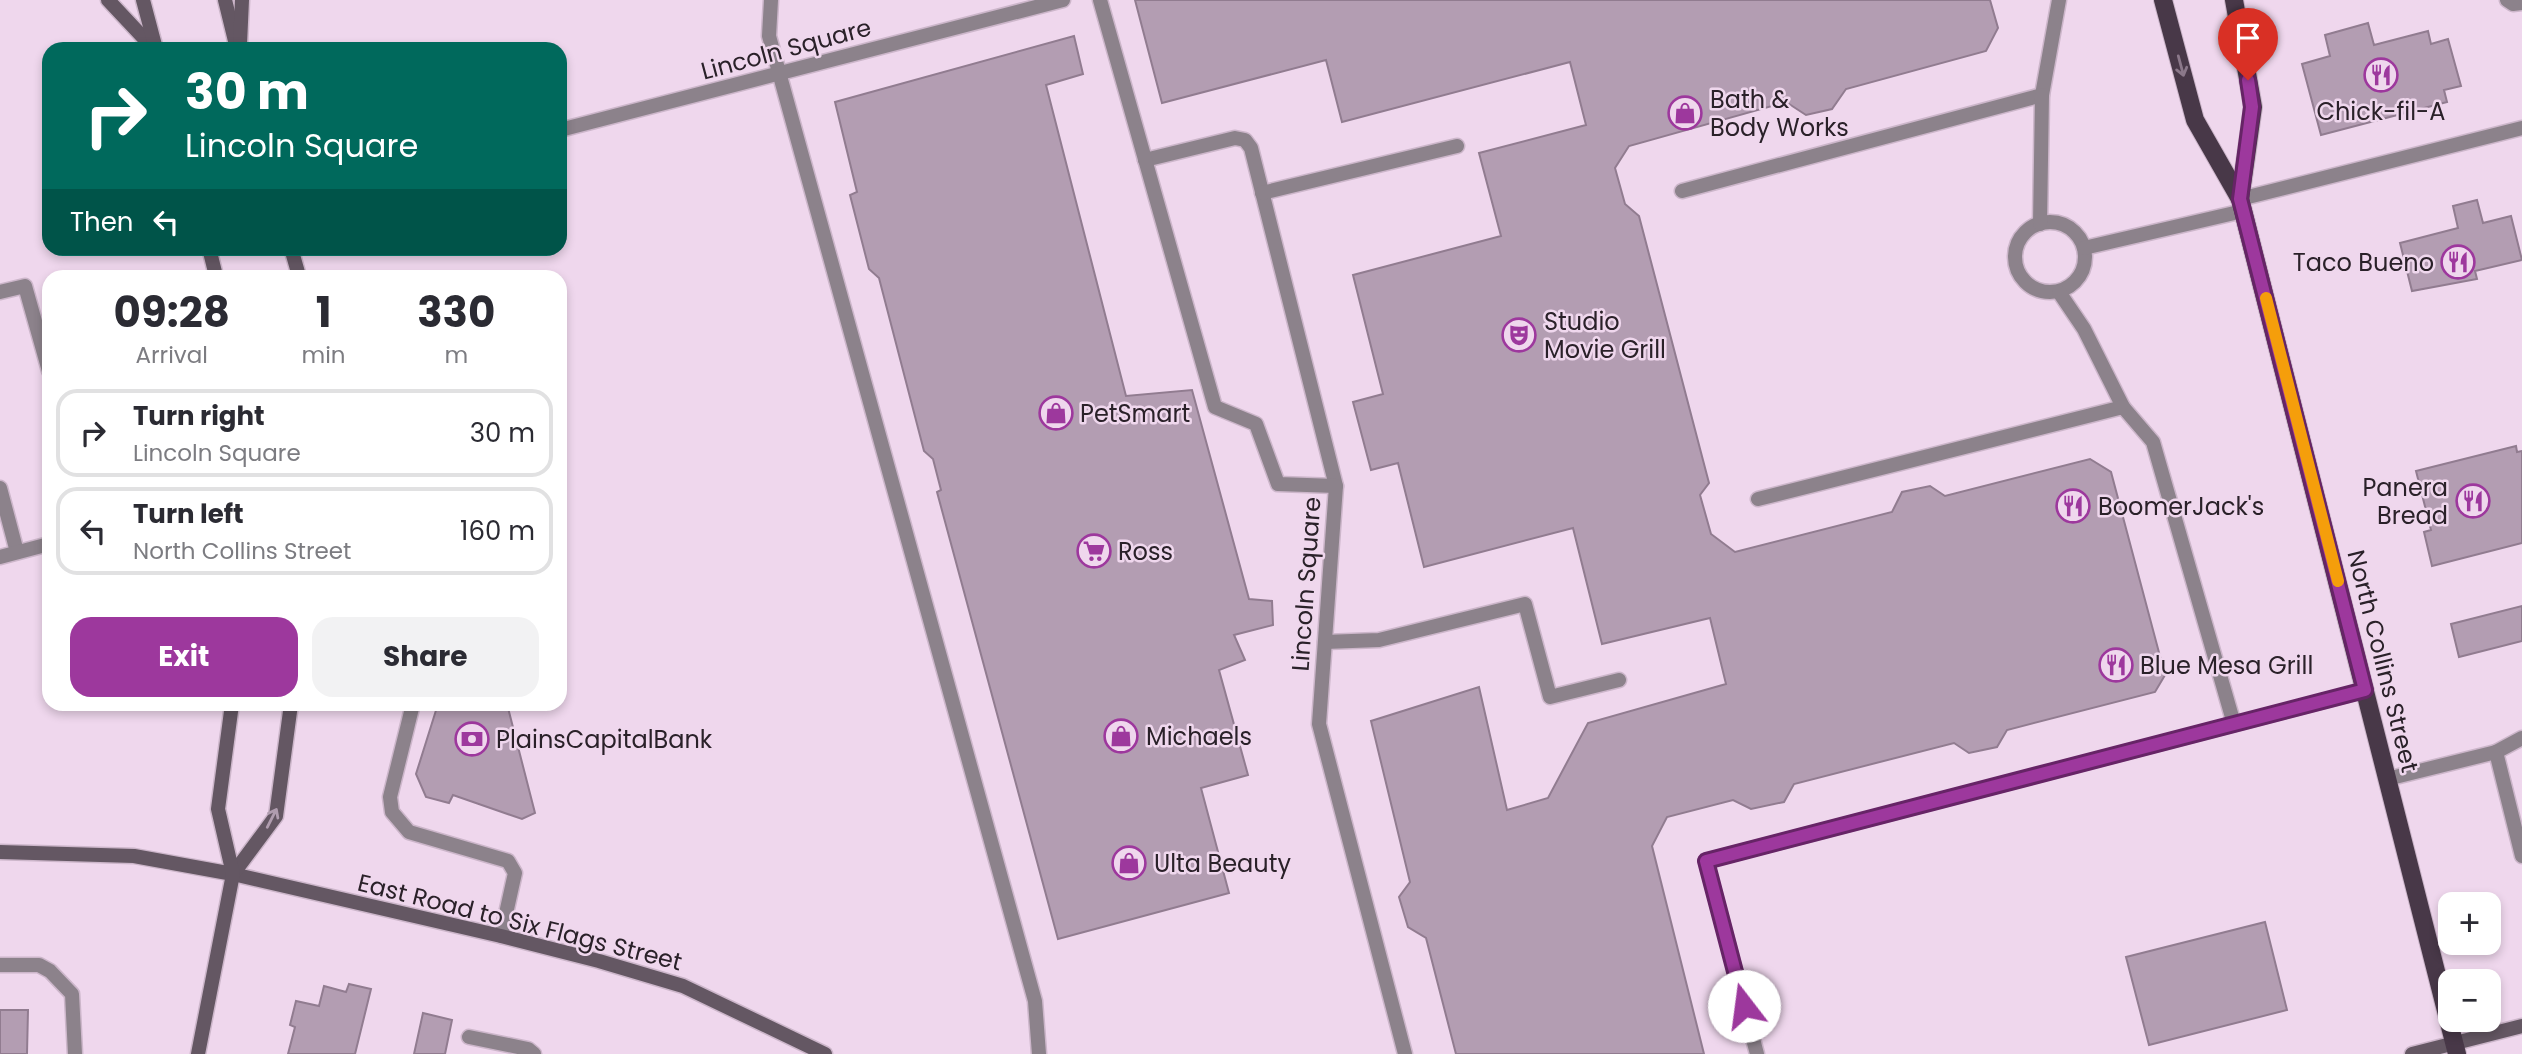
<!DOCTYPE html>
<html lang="en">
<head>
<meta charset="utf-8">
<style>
	:root { --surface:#fff; --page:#f2f2f3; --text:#2b2b33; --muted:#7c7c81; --line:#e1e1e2; --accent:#9d389d }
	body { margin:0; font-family:Poppins,sans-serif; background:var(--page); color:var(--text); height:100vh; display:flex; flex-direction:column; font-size:26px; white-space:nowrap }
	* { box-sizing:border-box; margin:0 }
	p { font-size:23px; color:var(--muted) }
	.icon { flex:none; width:38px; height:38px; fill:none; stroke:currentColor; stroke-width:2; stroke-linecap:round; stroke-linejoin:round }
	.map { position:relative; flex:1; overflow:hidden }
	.sheet { position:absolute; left:42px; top:270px; width:525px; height:441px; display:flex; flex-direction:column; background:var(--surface); border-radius:21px; box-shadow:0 4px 10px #0003 }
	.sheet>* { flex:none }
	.top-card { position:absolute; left:42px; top:42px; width:525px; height:214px; border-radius:21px; box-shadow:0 4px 10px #0003; background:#00695c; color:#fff; overflow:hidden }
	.buttons { position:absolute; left:2438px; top:892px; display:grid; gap:14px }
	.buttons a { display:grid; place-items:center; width:63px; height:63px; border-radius:14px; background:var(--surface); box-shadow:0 4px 10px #0003; font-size:35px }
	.pin { position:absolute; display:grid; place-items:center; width:60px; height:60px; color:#fff; margin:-72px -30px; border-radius:50% 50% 50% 0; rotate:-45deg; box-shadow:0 0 7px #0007 }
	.pin .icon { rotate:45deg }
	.me { position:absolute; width:77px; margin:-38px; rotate:345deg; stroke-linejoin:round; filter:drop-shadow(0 0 5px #0008) }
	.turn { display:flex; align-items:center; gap:24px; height:147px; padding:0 28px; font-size:32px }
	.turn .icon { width:91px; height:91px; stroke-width:2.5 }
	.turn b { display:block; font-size:49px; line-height:60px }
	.then { display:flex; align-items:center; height:66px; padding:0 28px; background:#0003; gap:14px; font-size:26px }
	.eta { display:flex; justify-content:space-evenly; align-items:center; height:119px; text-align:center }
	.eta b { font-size:42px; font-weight:700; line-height:49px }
	.cta { display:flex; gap:14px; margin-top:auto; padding:14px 28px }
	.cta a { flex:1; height:80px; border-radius:21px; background:var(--accent); color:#fff; font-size:28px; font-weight:700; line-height:80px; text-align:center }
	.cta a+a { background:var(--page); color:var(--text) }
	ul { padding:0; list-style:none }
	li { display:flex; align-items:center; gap:21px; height:88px; margin:0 14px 10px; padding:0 14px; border:4px solid var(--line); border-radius:21px }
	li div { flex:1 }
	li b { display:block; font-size:26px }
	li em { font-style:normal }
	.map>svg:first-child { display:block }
	.building { fill:#b39db2; stroke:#917c90; stroke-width:2 }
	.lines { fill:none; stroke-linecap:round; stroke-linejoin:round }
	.lane-casing { stroke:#ccb6ca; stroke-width:17 }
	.street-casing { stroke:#ccb6ca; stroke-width:17 }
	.secondary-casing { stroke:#ccb6ca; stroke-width:17 }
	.primary-casing { stroke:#ccb6ca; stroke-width:20 }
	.lane { stroke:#8c828b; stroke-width:14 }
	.street { stroke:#8c828b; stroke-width:14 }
	.secondary { stroke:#645763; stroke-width:14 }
	.primary { stroke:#483848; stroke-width:18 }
	.oneway { stroke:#8b788a }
	.oneway2 { stroke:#b09daf }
	.route-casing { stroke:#662466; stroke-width:18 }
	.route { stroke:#9d389d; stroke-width:12 }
	.slow { stroke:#f59e0b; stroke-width:12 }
	.labels { text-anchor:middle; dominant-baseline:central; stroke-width:5; stroke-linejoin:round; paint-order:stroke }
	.street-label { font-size:24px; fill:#2a2129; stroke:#efd7ed }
	.poi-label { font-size:24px; fill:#2a2129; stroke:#efd7ed; text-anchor:start }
</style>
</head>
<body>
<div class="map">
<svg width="2522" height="1054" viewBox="0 0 2522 1054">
	<rect width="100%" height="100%" fill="#efd7ed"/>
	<g class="building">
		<path d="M1135 0H1990L1998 28 1986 51 1846 89 1832 109 1806 115 1786 102 1629 146 1615 168 1625 204 1639 216 1709 483 1700 495 1711 534 1735 552 1892 512 1902 492 1930 486 1945 496 2090 459 2111 472 2165 675 2155 692 2007 730 1997 747 1969 753 1954 743 1794 784 1784 802 1751 809 1733 800 1667 817 1652 846 1704 1054H1456L1426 938 1408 927 1399 897 1410 882 1371 721 1479 687 1507 810 1548 798 1588 723 1726 684 1710 618 1602 644 1573 528 1424 567 1398 463 1371 470 1353 402 1383 394 1353 275 1501 236 1479 153 1586 125 1570 62 1342 122 1326 60 1162 103Z"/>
		<path d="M2368 23 2374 45 2428 31 2431 44 2448 39 2461 86 2444 90 2447 102 2321 135 2302 64 2330 56 2325 35Z"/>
		<path d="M1074 36 1083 74 1046 85 1126 396 1192 390 1249 599 1272 601 1273 625 1234 635 1245 660 1219 670 1248 775 1201 788 1229 893 1058 939 937 492 941 490 933 459 924 451 879 278 869 269 850 195 857 192 835 102Z"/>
		<path d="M2477 200 2483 223 2511 216 2522 260 2475 271 2477 279 2412 291 2400 243 2458 228 2453 206Z"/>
		<path d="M2516 446 2517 452 2522 451V543L2432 566 2424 532 2431 530 2416 471Z"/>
		<path d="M2522 606V641L2459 657 2451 624Z"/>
		<path d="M438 704H507L535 813 522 819 453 795 449 803 426 797 416 774Z"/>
		<path d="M2265 922 2287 1010 2149 1045 2126 957Z"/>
		<path d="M349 984 371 989 355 1054H288L295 1027 290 1025 296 1001 319 1006 324 986 346 992Z"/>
		<path d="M0 1010H28L27 1054H0Z"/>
		<path d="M423 1013 452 1020 445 1054H414Z"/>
	</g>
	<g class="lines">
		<defs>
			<g id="lane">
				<path d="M771 0 769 36 1035 1001 1039 1054"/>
				<path d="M2507 0 2513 4 2522 3"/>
				<path d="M1145 160 1235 138 1245 140 1251 148 1336 486"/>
				<path d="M1682 191 2042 95 2059 0"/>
				<path d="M1262 193 1457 146"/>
				<circle cx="2050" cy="257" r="35"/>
				<path d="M2040 224 2042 95"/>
				<path d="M2084 248 2243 211"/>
				<path d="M0 292 25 286 49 371"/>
				<path d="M2059 292 2084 329 2123 407"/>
				<path d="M0 488 17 552"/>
				<path d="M1758 499 2123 407 2153 442 2234 724"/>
				<path d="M0 557 49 544"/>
				<path d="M1325 642 1379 640 1525 604 1550 697 1619 680"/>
				<path d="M413 704 390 797 392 812 409 832 508 861 515 873 501 936"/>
				<path d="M2496 752 2522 738"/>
				<path d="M2387 779 2496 752 2522 856"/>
				<path d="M0 965H39L50 971 72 994 75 1054"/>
				<path d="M469 1037 528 1049 534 1054"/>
				<path d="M1757 1054 1706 861 2366 690"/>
			</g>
			<g id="street">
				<path d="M1100 0 1215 407 1256 424 1278 484 1336 486 1319 724 1405 1054"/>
				<path d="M560 130 1063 0"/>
				<path d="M2240 199 2522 128"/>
			</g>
			<g id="secondary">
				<path d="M108 0 154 49"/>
				<path d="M143 0 156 49"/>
				<path d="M225 0 237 49"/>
				<path d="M240 44 242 0"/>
				<path d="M209 248 216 276"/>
				<path d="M291 248 299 276"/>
				<path d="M0 852 134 856 233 874 501 936 599 961 683 986 825 1054"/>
				<path d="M233 874 276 816 291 704"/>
				<path d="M198 1054 233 874 218 809 232 704"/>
				<path d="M2412 1054 2522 1026"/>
			</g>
			<g id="primary">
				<path d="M2163 0 2195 120 2240 199 2457 1054"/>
				<path d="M2234 0 2253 107 2240 199"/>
			</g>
		</defs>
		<use href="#lane" class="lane-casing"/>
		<use href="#street" class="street-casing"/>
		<use href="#secondary" class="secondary-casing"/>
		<use href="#primary" class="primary-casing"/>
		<use href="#lane" class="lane"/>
		<use href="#street" class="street"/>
		<use href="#secondary" class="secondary"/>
		<use href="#primary" class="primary"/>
	</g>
	<defs><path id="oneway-shaft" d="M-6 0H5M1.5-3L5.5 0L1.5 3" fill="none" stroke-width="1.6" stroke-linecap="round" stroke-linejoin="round" transform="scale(1.75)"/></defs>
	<use class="oneway" href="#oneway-shaft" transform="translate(2181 66) rotate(75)"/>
	<use class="oneway2" href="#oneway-shaft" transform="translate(272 818) rotate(-63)"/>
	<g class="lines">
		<defs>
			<path id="route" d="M1744 1006 1706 861 2365 690 2240 199 2252 107 2248 80"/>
		</defs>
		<use href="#route" class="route-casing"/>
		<use href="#route" class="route"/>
		<path class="slow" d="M2266 298 2338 581"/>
	</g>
	<defs>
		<symbol id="restaurant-ring" viewBox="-11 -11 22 22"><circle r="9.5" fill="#efd7ed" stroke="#9d389d" stroke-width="1.5"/><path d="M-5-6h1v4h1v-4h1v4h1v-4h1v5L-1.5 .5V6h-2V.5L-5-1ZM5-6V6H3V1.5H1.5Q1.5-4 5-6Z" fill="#9d389d"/></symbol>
		<symbol id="shop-ring" viewBox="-11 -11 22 22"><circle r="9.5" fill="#efd7ed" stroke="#9d389d" stroke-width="1.5"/><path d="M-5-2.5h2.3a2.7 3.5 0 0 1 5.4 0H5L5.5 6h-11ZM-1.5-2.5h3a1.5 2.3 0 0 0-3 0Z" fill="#9d389d"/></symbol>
		<symbol id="theatre-ring" viewBox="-11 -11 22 22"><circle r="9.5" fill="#efd7ed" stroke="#9d389d" stroke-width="1.5"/><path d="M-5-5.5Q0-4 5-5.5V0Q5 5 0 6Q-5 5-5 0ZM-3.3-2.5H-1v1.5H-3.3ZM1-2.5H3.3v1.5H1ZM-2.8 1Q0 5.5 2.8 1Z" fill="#9d389d"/></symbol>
		<symbol id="supermarket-ring" viewBox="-11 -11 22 22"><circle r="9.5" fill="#efd7ed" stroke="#9d389d" stroke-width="1.5"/><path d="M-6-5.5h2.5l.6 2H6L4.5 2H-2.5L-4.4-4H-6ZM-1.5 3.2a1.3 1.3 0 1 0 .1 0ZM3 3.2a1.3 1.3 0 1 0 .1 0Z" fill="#9d389d"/></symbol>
		<symbol id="bank-ring" viewBox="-11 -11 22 22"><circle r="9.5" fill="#efd7ed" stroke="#9d389d" stroke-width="1.5"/><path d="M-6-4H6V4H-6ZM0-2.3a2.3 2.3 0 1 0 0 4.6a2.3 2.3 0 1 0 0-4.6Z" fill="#9d389d"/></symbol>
	</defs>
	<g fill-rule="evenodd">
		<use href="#restaurant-ring" x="2362" y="56" width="38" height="38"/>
		<use href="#shop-ring" x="1666" y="94" width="38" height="38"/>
		<use href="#restaurant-ring" x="2439" y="243" width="38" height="38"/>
		<use href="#theatre-ring" x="1500" y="316" width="38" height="38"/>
		<use href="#shop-ring" x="1037" y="394" width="38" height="38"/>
		<use href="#restaurant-ring" x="2454" y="482" width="38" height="38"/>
		<use href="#restaurant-ring" x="2054" y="487" width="38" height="38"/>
		<use href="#supermarket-ring" x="1075" y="532" width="38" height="38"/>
		<use href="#restaurant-ring" x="2097" y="646" width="38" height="38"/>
		<use href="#shop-ring" x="1102" y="717" width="38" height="38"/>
		<use href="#bank-ring" x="453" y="720" width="38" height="38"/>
		<use href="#shop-ring" x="1110" y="844" width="38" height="38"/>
	</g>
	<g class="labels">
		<g class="street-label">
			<text transform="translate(786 49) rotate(-15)">Lincoln Square</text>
			<text transform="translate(1306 584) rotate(-86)">Lincoln Square</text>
			<text transform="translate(2383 661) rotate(76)">North Collins Street</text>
			<text transform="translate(520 922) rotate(14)">East Road to Six Flags Street</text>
		</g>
		<g class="poi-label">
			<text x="1710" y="99">Bath &amp;<tspan x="1710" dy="28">Body Works</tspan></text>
			<text x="2381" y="111" text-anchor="middle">Chick-fil-A</text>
			<text x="2434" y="262" text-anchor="end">Taco Bueno</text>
			<text x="1544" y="321">Studio<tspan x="1544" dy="28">Movie Grill</tspan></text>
			<text x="1080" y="413">PetSmart</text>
			<text x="2448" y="487" text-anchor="end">Panera<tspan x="2448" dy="28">Bread</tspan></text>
			<text x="2098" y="506">BoomerJack's</text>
			<text x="1118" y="551">Ross</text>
			<text x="2140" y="665">Blue Mesa Grill</text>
			<text x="1146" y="736">Michaels</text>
			<text x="496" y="739">PlainsCapitalBank</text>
			<text x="1154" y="863">Ulta Beauty</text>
		</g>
	</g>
</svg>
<div class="buttons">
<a>+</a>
<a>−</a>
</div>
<div class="pin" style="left:2248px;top:80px;background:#d93025"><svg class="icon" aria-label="arrive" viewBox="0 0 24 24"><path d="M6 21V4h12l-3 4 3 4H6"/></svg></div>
<svg class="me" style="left:1744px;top:1006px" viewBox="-20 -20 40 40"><circle r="19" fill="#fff"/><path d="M0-13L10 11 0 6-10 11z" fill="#9d389d"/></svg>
<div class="top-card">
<div class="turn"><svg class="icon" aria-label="right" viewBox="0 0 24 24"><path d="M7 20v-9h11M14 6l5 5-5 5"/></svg><div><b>30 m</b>Lincoln Square</div></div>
<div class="then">Then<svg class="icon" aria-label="left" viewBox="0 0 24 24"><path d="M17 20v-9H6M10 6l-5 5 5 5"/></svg></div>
</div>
<section class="sheet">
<div class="eta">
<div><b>09:28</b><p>Arrival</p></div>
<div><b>1</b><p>min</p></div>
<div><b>330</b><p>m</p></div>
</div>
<ul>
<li><svg class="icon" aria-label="right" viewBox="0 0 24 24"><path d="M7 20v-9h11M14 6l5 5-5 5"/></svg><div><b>Turn right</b><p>Lincoln Square</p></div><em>30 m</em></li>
<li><svg class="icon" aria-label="left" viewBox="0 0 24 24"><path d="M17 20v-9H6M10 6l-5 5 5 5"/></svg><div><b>Turn left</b><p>North Collins Street</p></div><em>160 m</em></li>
</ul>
<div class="cta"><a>Exit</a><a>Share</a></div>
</section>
</div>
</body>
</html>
